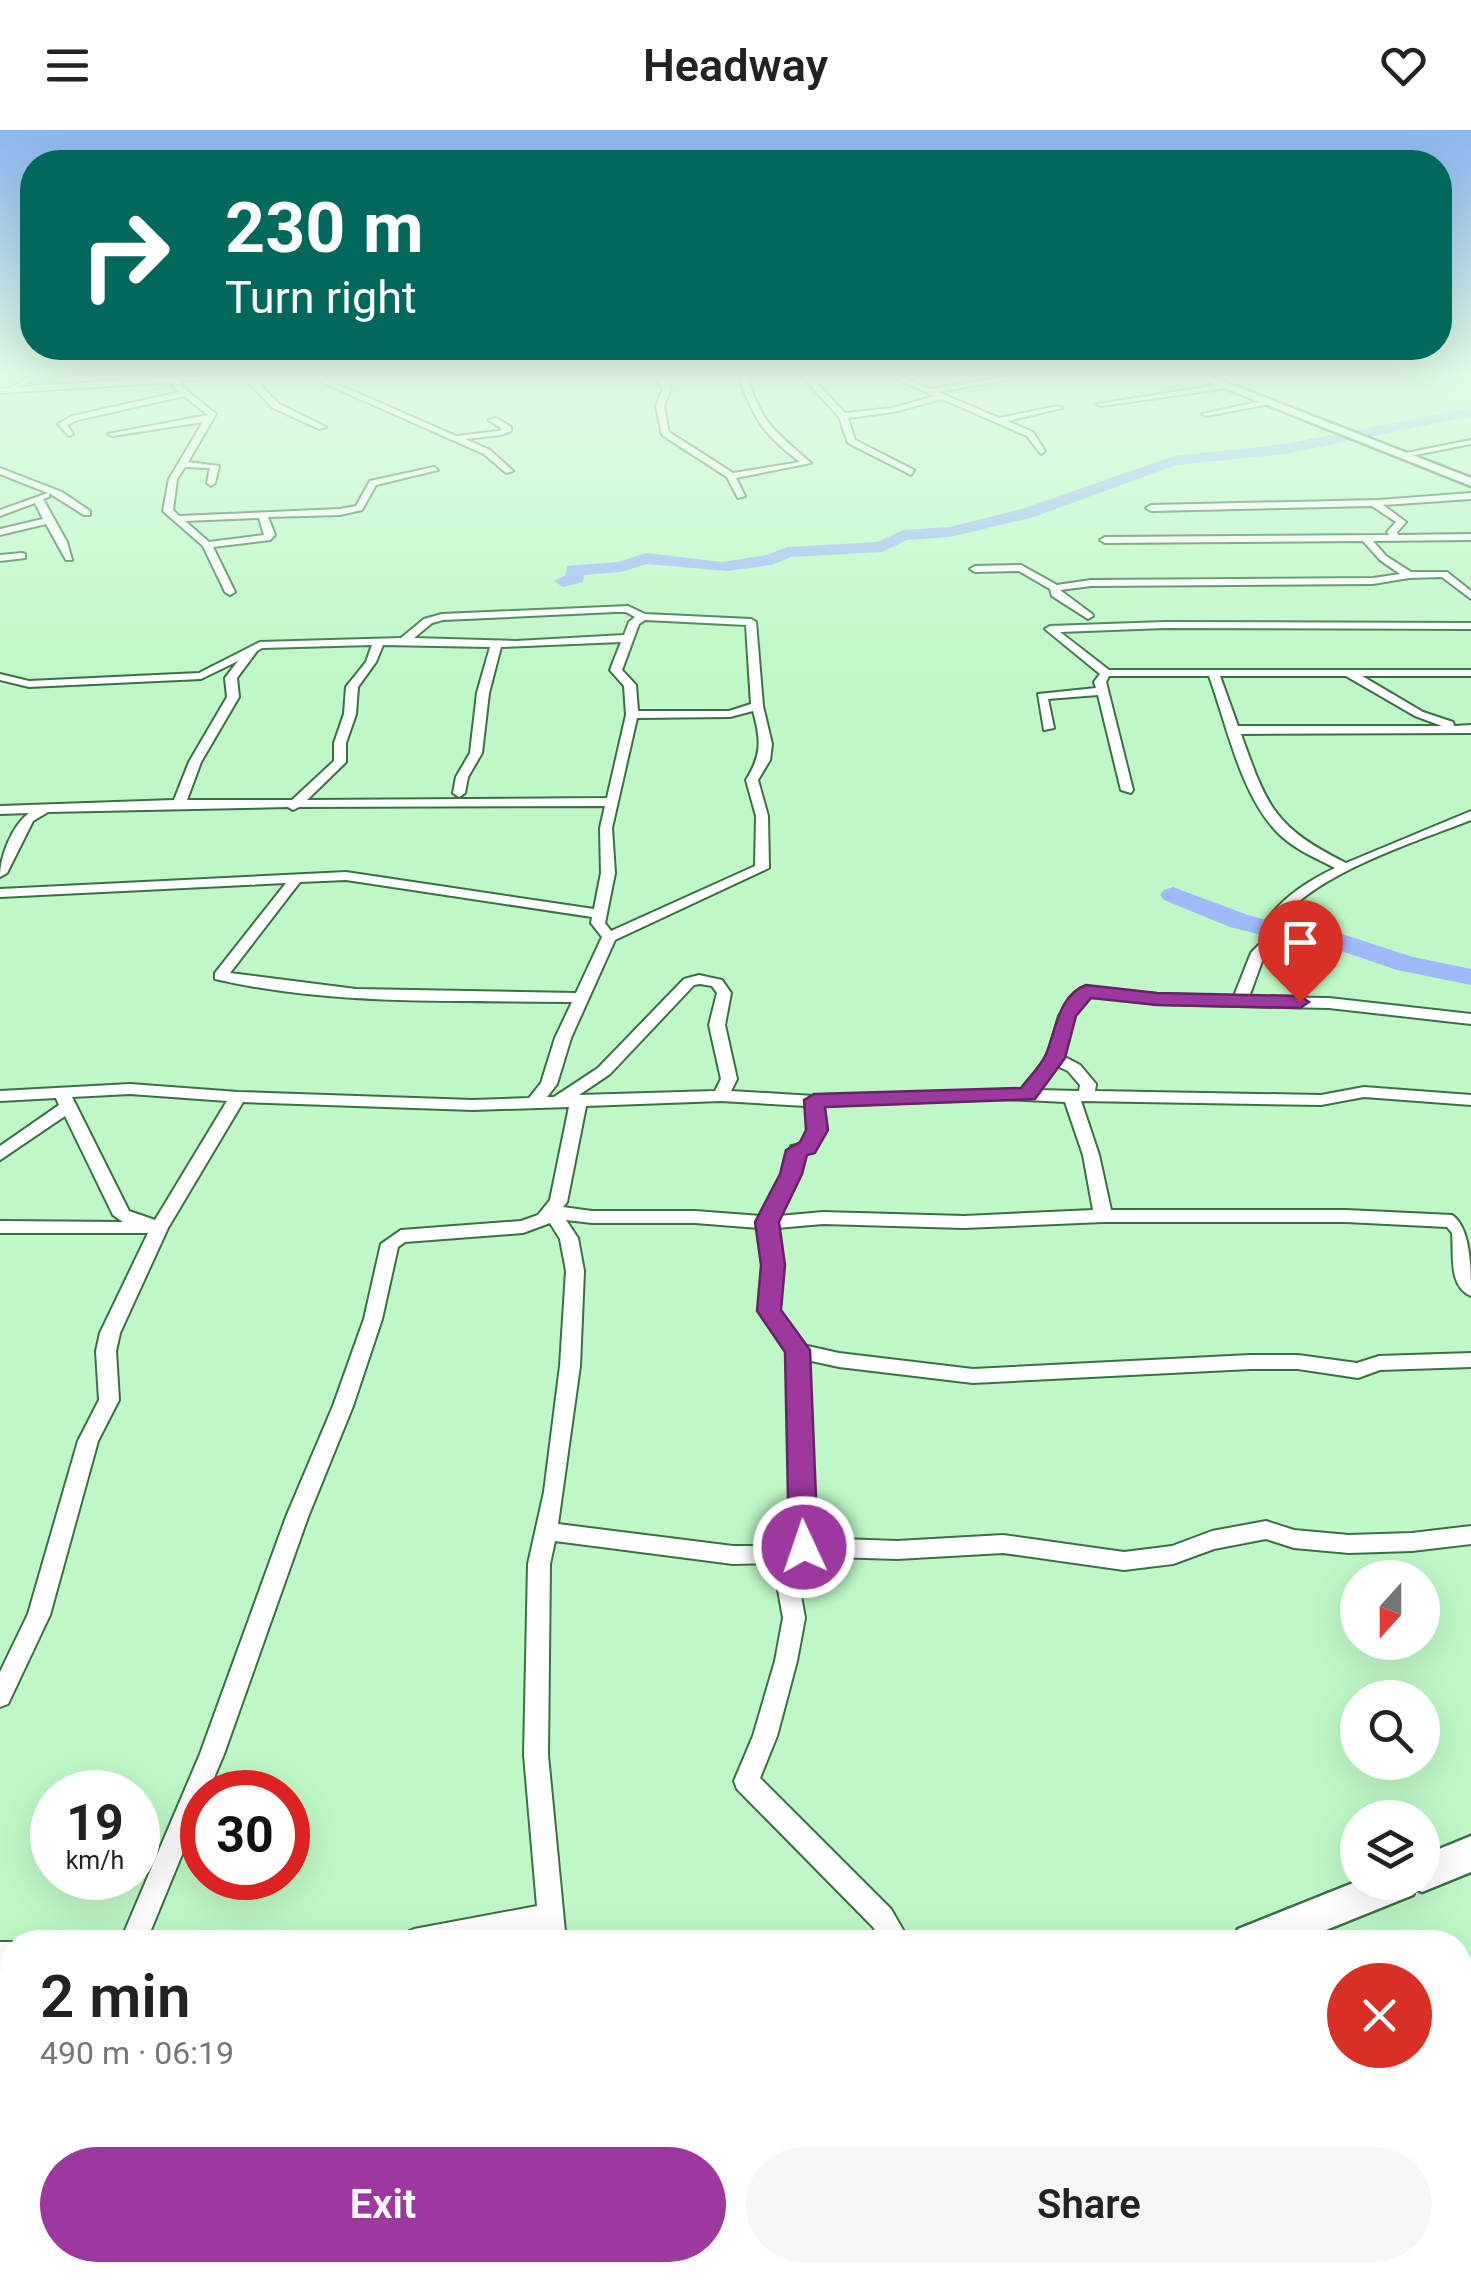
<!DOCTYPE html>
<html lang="en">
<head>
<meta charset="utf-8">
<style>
	:root { --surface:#fff; --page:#f6f6f6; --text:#222; --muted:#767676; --accent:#9d389e }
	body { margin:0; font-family:Roboto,sans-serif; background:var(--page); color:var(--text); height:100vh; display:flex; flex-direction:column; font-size:38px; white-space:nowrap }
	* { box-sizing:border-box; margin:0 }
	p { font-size:32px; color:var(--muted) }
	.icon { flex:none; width:55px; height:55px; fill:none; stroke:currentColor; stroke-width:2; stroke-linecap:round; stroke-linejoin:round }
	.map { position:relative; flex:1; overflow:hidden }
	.drawer { position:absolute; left:0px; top:1800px; width:1472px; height:352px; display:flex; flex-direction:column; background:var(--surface); border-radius:40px 40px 0 0; box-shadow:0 10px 40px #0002 }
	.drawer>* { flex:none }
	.top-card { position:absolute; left:20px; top:20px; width:1432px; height:210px; border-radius:40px; box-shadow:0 10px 40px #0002; background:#00695c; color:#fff; overflow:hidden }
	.needle { width:65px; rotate:201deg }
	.fabs { position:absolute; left:1340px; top:1430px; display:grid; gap:20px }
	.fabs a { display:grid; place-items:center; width:100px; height:100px; border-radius:50%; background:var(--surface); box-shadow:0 10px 40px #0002; font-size:50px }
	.speed { position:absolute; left:30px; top:1640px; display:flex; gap:20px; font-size:50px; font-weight:700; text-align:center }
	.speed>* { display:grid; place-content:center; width:130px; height:130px; border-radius:50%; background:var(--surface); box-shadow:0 10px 40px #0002; line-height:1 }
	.speed small { font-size:25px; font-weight:400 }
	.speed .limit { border:15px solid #d22; background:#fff; color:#111 }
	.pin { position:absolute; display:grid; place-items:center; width:85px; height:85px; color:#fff; margin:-102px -42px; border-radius:50% 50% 50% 0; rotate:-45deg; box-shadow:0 0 10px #0007 }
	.pin .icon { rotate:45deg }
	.me { position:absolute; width:110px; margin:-55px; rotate:357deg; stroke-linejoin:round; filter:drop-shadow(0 0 8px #0008) }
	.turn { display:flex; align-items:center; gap:35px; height:210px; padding:0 40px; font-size:45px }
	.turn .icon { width:130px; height:130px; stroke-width:2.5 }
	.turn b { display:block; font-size:70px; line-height:85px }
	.round { display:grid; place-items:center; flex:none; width:105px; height:105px; border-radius:52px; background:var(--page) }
	.overview { display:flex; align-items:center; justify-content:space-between; height:170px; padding:0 40px }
	h1 { font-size:60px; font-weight:600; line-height:75px }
	.action { display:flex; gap:20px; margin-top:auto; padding:20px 40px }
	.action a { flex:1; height:115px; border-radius:60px; background:var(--accent); color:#fff; font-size:40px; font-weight:600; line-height:115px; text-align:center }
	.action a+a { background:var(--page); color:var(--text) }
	header { display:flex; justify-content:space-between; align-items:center; height:130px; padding:0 40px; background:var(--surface); font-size:45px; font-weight:600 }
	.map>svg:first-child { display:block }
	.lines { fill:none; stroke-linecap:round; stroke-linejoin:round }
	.river { fill:#a0b9fb; fill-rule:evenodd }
	.street-casing { stroke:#3b7044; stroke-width:4 }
	.secondary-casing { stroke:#3b7044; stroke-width:5 }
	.street { fill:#fff; fill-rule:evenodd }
	.secondary { fill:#fff; fill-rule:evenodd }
	.route { fill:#9d389e; stroke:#662467; stroke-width:2.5 }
</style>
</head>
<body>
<header><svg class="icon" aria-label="menu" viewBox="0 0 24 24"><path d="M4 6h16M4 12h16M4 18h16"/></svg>Headway<svg class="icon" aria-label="heart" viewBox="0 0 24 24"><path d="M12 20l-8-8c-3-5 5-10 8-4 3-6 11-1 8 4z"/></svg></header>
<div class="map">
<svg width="1471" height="2152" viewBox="0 0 1471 2152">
	<rect width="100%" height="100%" fill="#bff8c6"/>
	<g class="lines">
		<g class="river">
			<path d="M1471 278V286L1285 324 1176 335 1034 387 950 407 907 410 882 422 791 427 771 435 727 441 647 434 620 442 584 445 583 452 563 457 554 451 566 445 567 436 618 432 646 423 722 432 767 425 787 417 878 412 903 400 950 397 1022 379 1174 326 1285 314Z"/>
			<path d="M1173 757 1248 785 1266 790H1299L1413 827 1471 839V855L1397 840 1297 806H1265L1230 797 1164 770 1160 765 1164 760Z"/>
		</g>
		<defs>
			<g id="street">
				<path d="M37 243H48L18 257 175 247 176 243H184L183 247 273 243 251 246 279 274 326 297 319 299 273 278 243 247 181 251 180 255 216 284 188 332 219 336 215 353 211 356 207 353 210 338 185 337 177 349 173 380 179 386 340 379 356 376 370 351 434 337 438 340 376 355 362 380 340 385 268 387 275 405 270 410 213 417 235 462 230 465 225 462 203 416 163 381 169 349 203 292 112 306 108 304 208 285 184 266 78 290 67 295 73 304 69 306 58 294 72 286 180 262 172 256 174 252 0 263V259L10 258ZM259 388 264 405 209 412 185 391Z"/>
				<path d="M301 243H312L456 306 499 301 502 299 489 290 496 288 511 297V301L501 305 465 309 490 320 513 341 506 343 484 324Z"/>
				<path d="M651 243H659L671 258 664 276 669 302 733 343 800 332C764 305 751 286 738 243H746C761 294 774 300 811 333L736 348 745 366 738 368 727 347 662 305 656 276 663 258Z"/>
				<path d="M799 243H807L845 283 893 278 935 266 883 243H894L930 259 1028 243H1047L938 262 999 288 1058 276 1062 278 1007 291 1033 302 1045 321 1041 324 1027 306 942 269 893 282 848 288 855 310 914 340 911 345 848 313 839 287Z"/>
				<path d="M1225 254 1228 258 1101 276 1097 274Z"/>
				<path d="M1267 270 1270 274 1206 286 1202 284Z"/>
				<path d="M1471 310V314L1405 327 1401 324Z"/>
				<path d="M0 338 62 362 90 381V385H84L49 363V367L43 369 67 412 72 430H66L46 394 0 405V399L43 389 35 373 0 386V380L48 363 0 344Z"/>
				<path d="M1471 363V369L1383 375 1406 392 1397 402 1398 405 1471 404V410L1373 411 1386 426 1411 442H1447L1471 461V469L1442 447 1409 448 1373 454 1091 456 1060 460 1092 484 1093 486 1088 489 1052 466 1050 459 1019 441 975 442 970 439 975 436 1021 435 1057 455 1091 450 1373 448 1400 444 1380 430 1363 411 1105 413 1100 410 1105 407 1389 405 1387 402 1396 392 1372 376 1151 381 1146 378 1151 375 1379 370Z"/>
				<path d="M22 423 25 424V428L0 431V425Z"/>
				<path d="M628 476 645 484 751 489 756 492 763 576 772 614 770 630 758 650 768 686 769 738 615 810 571 908 557 954 547 967H554L598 938 684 849 699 845 722 850 731 863 725 895 737 949 731 961 814 966 1022 960 1047 927 1059 886 1081 858 1086 857 1157 864 1234 866 1251 823 1272 801 1266 791C1284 766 1308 751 1335 738 1316 728 1296 720 1280 705 1241 668 1227 595 1209 546H1109L1106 552 1133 660 1131 663 1121 660 1098 565 1048 569 1054 598 1044 600 1038 564 1096 558 1094 552 1100 544 1045 499 1050 496 1164 492 1471 493V499L1164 498 1060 502 1109 540H1471V546H1362L1423 582 1453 592 1454 596 1471 595V603L1241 604C1267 677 1274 697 1346 733L1471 681V690C1415 712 1316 743 1280 791L1287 802 1265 823 1249 867 1329 868 1471 884V894L1329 878 1157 874 1090 866 1074 886 1063 926 1080 935 1096 954 1095 961 1321 965 1364 957 1471 965V975L1364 967 1321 975 1081 971 1099 1025 1111 1080H1346L1452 1085C1471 1098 1471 1139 1471 1166 1448 1156 1454 1125 1452 1103L1447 1097 1346 1092H1103L964 1098 823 1094 777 1098 782 1135 778 1180 803 1215 839 1223 973 1239 1250 1225H1298L1357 1233 1379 1226 1471 1223V1237L1380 1240 1358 1248 1298 1239H1250L973 1253 839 1237 807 1230 813 1408 897 1411 1003 1405 1124 1422 1172 1416 1212 1401 1266 1391 1294 1400 1349 1405 1412 1403 1471 1396V1414L1412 1421 1349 1423 1294 1418 1266 1409 1214 1419 1173 1434 1124 1440 1003 1423 897 1429 802 1426 799 1454 805 1488 797 1531 777 1606 760 1648 891 1779 910 1812H882L873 1797 737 1659 734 1651 753 1606 775 1531 783 1488 777 1454 780 1433 733 1434 555 1411 550 1434 548 1625 566 1812H540L539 1802 482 1812H401L405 1803 414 1799 537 1776 524 1625 528 1434 544 1362 560 1236 566 1141 560 1109 550 1093 523 1103 405 1112 398 1117 382 1189 353 1276 308 1387 224 1624 208 1662H202V1676L146 1812H120L200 1624 286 1387 333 1276 364 1189 381 1114 401 1100 521 1091 538 1085 550 1070 569 977 473 980 243 972 168 1098 120 1203 116 1221 119 1270 98 1311 50 1485 8 1574 0 1577V1542L28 1484 78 1311 99 1270 96 1221 100 1203 148 1103H0V1091L123 1092 113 1085 65 986 0 1030V1016L59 975 56 968 0 971V961L130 954 238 962 473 970 529 968 541 953 555 908 572 872C453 870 332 876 215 849V843L286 753 0 767V759L346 742 594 779 601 743 600 698 605 676 299 677 293 680 288 677 48 682 33 691 7 743 0 747C0 726 12 696 29 683L0 684V676L174 670 189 632 227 567 225 548 238 531 201 549 29 557 0 550V544L29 551 199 543 260 512 401 508 424 489 442 484ZM615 482H626L635 487 629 492 624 505 516 511 414 508 432 493 443 490ZM645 490 746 495 751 574 729 581H638L636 555 622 540 639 494ZM621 512 610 540 624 556 626 585 607 668 307 670 346 632V613L356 584 358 557 376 532 383 515 490 517 477 563 470 623 456 647 453 663 459 667 465 663 468 647 482 623 489 563 501 517ZM372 515 366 532 346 557 344 584 334 613V631L292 670H187L201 632 239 567 237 548 257 521 262 518ZM1220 546H1346L1415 586 1442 596H1238ZM753 581C761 609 762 625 746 650L756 686 755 736 611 801 605 793 615 743 612 698 637 588 730 587ZM346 750 592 787 591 793 602 807 576 863 356 859 230 843 300 752ZM700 854 712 856 717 863 709 895 721 949 715 961 579 965 610 944 694 855ZM1057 936 1068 941 1080 955 1079 961 1038 960ZM130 964 227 971 155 1090 129 1081 72 967ZM1005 969 1065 972 1083 1025 1093 1080 964 1086 823 1082 779 1086 800 1044 804 1024 814 1022 825 1000 823 976ZM721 971 806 976 809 1000 802 1014 791 1016 782 1044 761 1086 695 1081H592L563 1077 567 1072 586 976ZM566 1090 592 1093H695L759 1098 764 1135 760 1181 787 1222 792 1412 769 1416H733L558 1394 580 1236 584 1141 578 1108Z"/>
				<path d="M0 1812H14L12 1838H0Z"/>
				<path d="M1460 2008 1471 2012V2045L1460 2040Z"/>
				<path d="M647 2140H681L686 2152H652Z"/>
				<path d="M960 2140H997L1002 2152H966Z"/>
			</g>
			<g id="secondary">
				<path d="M1187 243H1202L1471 348V356Z"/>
				<path d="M1471 1706V1742L1422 1762 1415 1759 1413 1765 1296 1812H1232L1238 1799 1358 1751 1422 1752V1726Z"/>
				<path d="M300 2140H369L364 2152H295Z"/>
			</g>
		</defs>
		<use href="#street" class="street-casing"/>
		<use href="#secondary" class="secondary-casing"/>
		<use href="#street" class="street"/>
		<use href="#secondary" class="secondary"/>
	</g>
	<linearGradient id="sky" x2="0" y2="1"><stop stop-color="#8bb6f0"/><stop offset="0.45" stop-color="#e2fce5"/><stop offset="1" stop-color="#e2fce5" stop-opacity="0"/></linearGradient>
	<rect width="1471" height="544" fill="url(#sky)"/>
	<path class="route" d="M1086 855 1157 863 1300 866 1309 872 1300 878 1157 875 1091 868 1076 886 1065 928 1035 969 825 977 828 1000 815 1023 807 1025 802 1044 779 1092 785 1135 781 1180 810 1220 818 1417 813 1425 804 1429 794 1425 789 1417 785 1222 757 1181 761 1135 755 1092 780 1044 786 1020 800 1012 806 1000 804 970 814 964 1021 958C1029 947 1041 936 1046 924 1056 901 1058 865 1086 855Z"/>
</svg>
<div class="fabs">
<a><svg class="needle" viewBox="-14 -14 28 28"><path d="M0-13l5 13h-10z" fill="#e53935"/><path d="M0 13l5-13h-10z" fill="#767676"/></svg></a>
<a><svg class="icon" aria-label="search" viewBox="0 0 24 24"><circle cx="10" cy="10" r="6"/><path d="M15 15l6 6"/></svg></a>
<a><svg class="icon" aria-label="layers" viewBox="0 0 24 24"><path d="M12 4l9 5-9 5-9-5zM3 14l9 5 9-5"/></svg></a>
</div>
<div class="speed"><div>19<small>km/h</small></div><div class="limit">30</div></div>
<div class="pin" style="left:1300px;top:872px;background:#d93025"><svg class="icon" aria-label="arrive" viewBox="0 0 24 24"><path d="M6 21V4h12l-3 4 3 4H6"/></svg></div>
<svg class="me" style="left:804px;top:1417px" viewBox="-20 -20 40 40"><circle r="17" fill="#9d389e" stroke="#fff" stroke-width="3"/><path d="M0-11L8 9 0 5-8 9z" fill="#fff"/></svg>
<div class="top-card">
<div class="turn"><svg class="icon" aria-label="right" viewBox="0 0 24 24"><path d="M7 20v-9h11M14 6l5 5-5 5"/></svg><div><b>230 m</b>Turn right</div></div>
</div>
<section class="drawer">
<div class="overview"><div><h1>2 min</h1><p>490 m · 06:19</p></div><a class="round" style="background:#d93025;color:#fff"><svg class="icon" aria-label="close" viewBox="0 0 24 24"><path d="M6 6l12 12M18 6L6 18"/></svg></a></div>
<div class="action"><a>Exit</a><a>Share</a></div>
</section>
</div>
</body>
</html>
